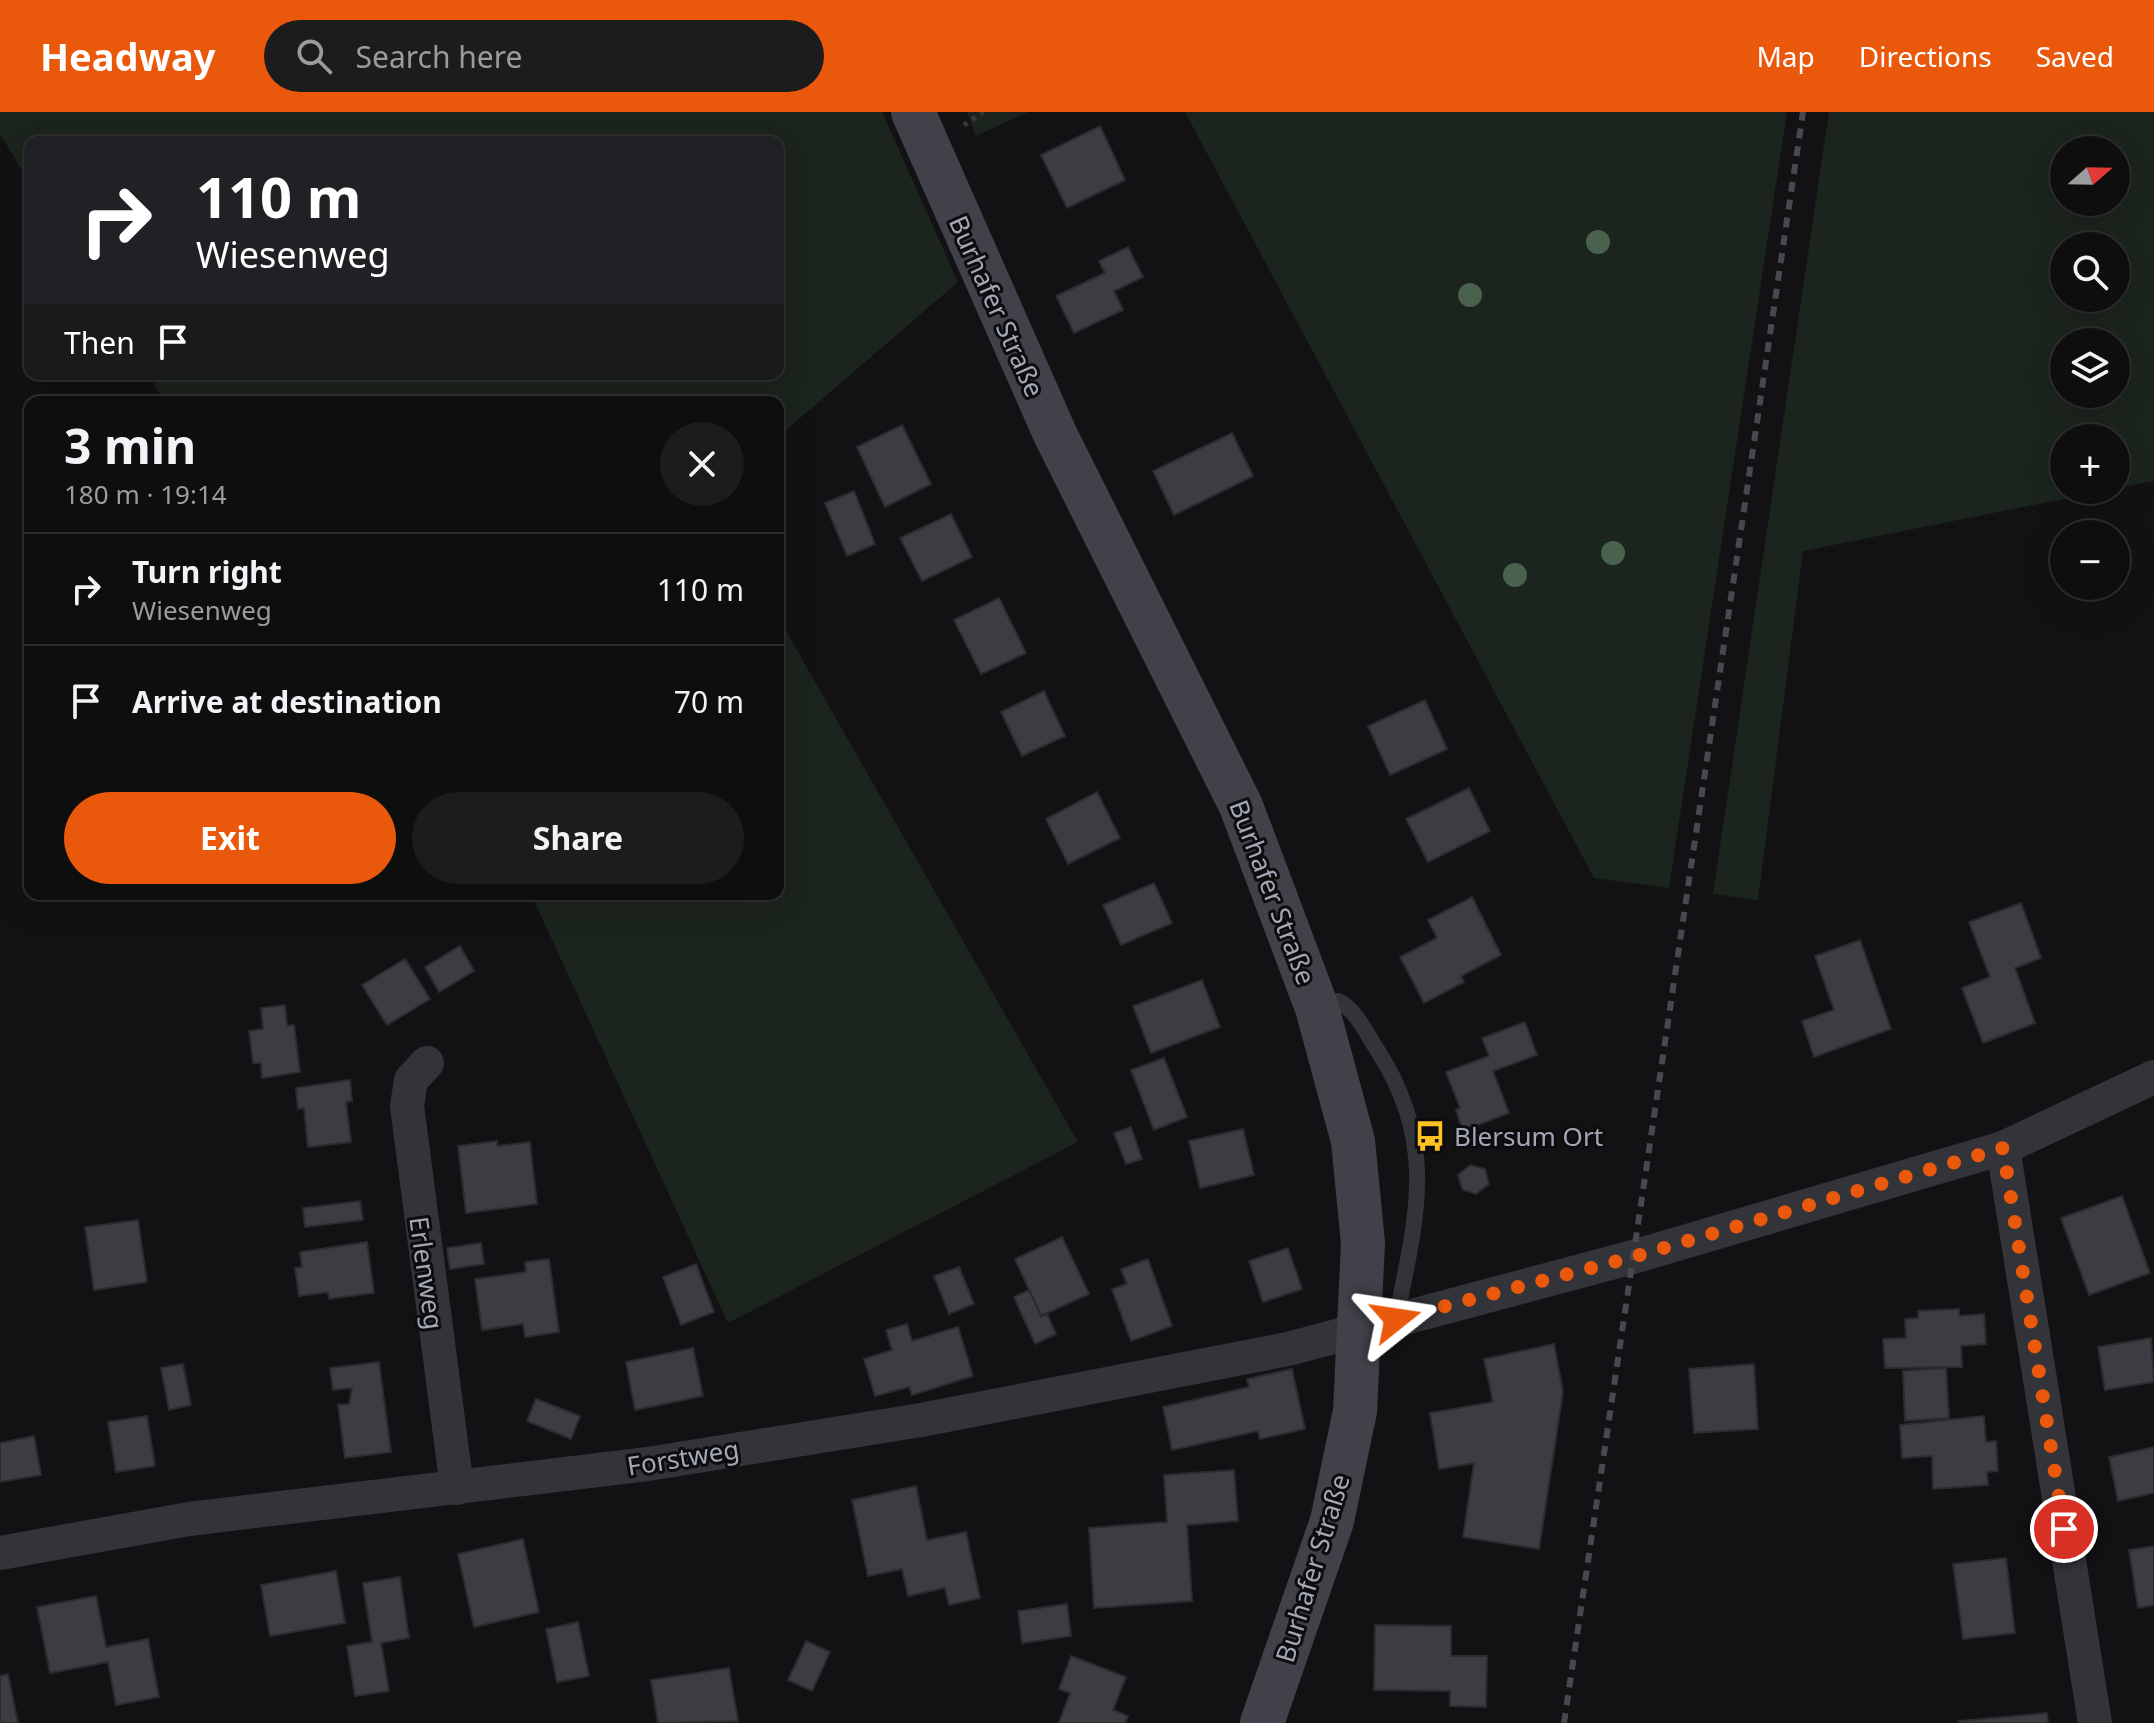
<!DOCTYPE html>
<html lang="en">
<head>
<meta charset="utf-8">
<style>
	:root { --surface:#0e0e0f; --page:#1c1c1d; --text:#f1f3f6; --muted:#9b9c9e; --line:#2e2e2f; --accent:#ea580c }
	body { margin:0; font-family:"Noto Sans",sans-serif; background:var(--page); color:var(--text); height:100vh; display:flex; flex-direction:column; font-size:30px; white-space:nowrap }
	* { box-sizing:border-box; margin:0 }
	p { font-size:26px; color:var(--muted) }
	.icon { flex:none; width:44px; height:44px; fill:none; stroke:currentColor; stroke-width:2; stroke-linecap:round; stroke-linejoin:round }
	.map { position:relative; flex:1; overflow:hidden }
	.sheet { position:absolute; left:24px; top:284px; width:760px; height:504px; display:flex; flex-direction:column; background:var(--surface); border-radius:16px; box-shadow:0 8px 32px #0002,0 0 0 2px var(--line) }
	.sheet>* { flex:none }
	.guide { position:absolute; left:24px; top:24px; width:760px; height:244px; border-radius:16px; box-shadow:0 8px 32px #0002,0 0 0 2px var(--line); background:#202124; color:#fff; overflow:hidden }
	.needle { width:52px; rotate:70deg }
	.tools { position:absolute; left:2050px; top:24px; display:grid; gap:16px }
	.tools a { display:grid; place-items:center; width:80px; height:80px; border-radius:50%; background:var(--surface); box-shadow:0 8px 32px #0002,0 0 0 2px var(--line); font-size:40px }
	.pin { position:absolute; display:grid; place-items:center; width:68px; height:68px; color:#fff; margin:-34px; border:4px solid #fff; border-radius:50%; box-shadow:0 2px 8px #0007 }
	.me { position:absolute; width:88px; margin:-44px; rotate:75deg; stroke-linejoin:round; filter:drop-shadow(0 0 6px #0008) }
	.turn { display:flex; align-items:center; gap:28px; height:168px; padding:0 40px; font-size:36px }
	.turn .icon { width:104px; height:104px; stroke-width:2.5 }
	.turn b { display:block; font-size:56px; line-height:68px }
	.then { display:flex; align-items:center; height:76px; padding:0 40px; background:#0003; gap:16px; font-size:30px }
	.round { display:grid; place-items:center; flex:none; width:84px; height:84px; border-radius:42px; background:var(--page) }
	.head { display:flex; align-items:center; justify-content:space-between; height:136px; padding:0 40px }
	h1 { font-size:48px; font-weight:700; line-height:60px }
	.button { display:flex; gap:16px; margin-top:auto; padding:16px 40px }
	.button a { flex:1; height:92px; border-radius:48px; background:var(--accent); color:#fff; font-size:32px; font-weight:700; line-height:92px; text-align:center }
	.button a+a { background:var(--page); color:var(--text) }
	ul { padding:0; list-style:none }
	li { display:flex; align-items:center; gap:24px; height:112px; padding:0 40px; border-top:2px solid var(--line) }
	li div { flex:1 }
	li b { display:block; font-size:30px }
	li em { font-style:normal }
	header { display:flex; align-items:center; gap:48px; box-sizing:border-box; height:112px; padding:0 40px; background:var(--accent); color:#fff }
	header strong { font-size:38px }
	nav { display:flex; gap:44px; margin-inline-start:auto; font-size:28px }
	.search { width:560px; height:72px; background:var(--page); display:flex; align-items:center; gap:20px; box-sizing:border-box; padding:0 28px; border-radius:44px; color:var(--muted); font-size:30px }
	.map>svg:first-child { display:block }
	.green { fill:#1c241e; fill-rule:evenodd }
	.building { fill:#3c3c42; stroke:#2c2c30; stroke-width:2 }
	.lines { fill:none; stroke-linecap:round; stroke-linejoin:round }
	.path { stroke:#393b40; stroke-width:5; stroke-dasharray:4 6; stroke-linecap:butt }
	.service { stroke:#333439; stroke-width:16 }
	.minor { stroke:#333439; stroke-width:34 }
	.secondary { stroke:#414249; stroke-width:44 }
	.rail { stroke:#484950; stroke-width:6; stroke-dasharray:10 8; stroke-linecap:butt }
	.tree { fill:#4a614e }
	.route { stroke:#ea580c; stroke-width:14; stroke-dasharray:0 25.2 }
	.labels { text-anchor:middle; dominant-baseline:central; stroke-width:6; stroke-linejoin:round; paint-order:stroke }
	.street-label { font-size:26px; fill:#a3a7b6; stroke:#0d0d0f }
	.poi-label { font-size:26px; fill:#a3a7b6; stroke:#0d0d0f; text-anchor:start }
</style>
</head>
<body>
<header>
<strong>Headway</strong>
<div class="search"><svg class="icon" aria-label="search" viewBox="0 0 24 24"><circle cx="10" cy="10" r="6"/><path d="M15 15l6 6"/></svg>Search here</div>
<nav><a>Map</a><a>Directions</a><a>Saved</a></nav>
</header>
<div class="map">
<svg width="2154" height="1611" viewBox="0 0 2154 1611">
	<rect width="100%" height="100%" fill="#121214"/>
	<g class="green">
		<path d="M0 0H882L958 170 778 325V290H165L148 262H778V30H30V71L0 22Z"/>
		<path d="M967 0H1028L976 24Z"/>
		<path d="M1185 0H1787L1669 776 1594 766Z"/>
		<path d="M1829 0H2154V369L2116 376V326H2064V378H2108L1803 439 1758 788 1713 782ZM2116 38V90H2064V38ZM2116 134V186H2064V134ZM2116 230V282H2064V230Z"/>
		<path d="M778 505 1078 1030 728 1211 531 782H778Z"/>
	</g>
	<g class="building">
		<path d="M1100 14 1125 68 1067 96 1041 43Z"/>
		<path d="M1128 135 1143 165 1114 179 1123 198 1074 221 1056 184 1105 161 1099 149Z"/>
		<path d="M902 313 931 372 885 395 857 335Z"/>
		<path d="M1232 321 1253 364 1174 403 1153 359Z"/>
		<path d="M854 379 875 432 847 444 825 391Z"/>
		<path d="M951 402 972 445 922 469 900 426Z"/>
		<path d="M999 486 1026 541 981 562 954 508Z"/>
		<path d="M1044 579 1065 624 1022 644 1001 600Z"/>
		<path d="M1425 588 1447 637 1390 663 1368 614Z"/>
		<path d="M1469 676 1490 719 1428 750 1406 707Z"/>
		<path d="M1097 680 1120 726 1068 752 1046 707Z"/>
		<path d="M1154 771 1172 811 1121 833 1103 793Z"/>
		<path d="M1472 785 1501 843 1461 864 1464 870 1424 891 1400 845 1437 826 1428 808Z"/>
		<path d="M2021 791 2041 846 2015 856 2035 911 1983 931 1962 876 1990 865 1969 810Z"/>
		<path d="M1860 828 1891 917 1814 945 1802 909 1834 898 1815 844Z"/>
		<path d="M460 834 474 859 439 880 425 855Z"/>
		<path d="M405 847 430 887 387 913 362 873Z"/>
		<path d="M1202 868 1220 915 1151 941 1133 894Z"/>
		<path d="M285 893 287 914 294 913 300 960 262 966 261 951H253L249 919 263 917 261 896Z"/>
		<path d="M1525 910 1537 943 1493 959 1509 1001 1463 1019 1456 998 1460 996 1446 960 1489 944 1482 926Z"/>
		<path d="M1164 946 1187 1005 1154 1018 1131 958Z"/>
		<path d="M350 968 352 989 346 990 351 1030 308 1035 304 996 298 997 296 976Z"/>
		<path d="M1131 1015 1142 1047 1126 1052 1114 1021Z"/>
		<path d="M1243 1017 1254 1063 1200 1076 1189 1029Z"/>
		<path d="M497 1029V1034L530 1030 537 1092 466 1101 458 1034Z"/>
		<path d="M1470 1053 1485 1057 1489 1072 1476 1082 1463 1078 1458 1063Z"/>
		<path d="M2122 1084 2150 1161 2089 1183 2061 1106Z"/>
		<path d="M360 1089 363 1108 305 1115 303 1096Z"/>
		<path d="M138 1108 147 1170 94 1178 85 1115Z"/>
		<path d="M1062 1125 1089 1182 1041 1204 1015 1147Z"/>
		<path d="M367 1130 374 1181 329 1187 328 1180 299 1184 295 1156 302 1155 300 1140Z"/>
		<path d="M481 1131 484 1152 450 1157 447 1136Z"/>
		<path d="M1288 1136 1302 1177 1263 1190 1249 1149Z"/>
		<path d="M549 1147 559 1220 525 1225 523 1212 482 1218 475 1167 526 1160 525 1150Z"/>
		<path d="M1148 1147 1172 1214 1131 1229 1112 1177 1127 1172 1121 1157Z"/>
		<path d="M696 1152 714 1200 681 1213 663 1165Z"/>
		<path d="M959 1155 974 1192 949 1202 934 1164Z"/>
		<path d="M1029 1178 1041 1204 1047 1202 1056 1222 1035 1232 1014 1185Z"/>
		<path d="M1959 1197V1204L1984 1202 1986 1232 1961 1234 1962 1255 1885 1256 1883 1227 1906 1226 1905 1207 1918 1206V1199Z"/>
		<path d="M907 1212 912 1229 958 1215 973 1264 912 1283 909 1275 875 1284 864 1247 892 1238 886 1218Z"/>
		<path d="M2151 1226 2154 1270 2105 1278 2098 1235Z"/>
		<path d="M1554 1232 1563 1280 1539 1437 1463 1425 1474 1351 1439 1357 1430 1301 1493 1290 1484 1247Z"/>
		<path d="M693 1236 703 1284 635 1298 626 1250Z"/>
		<path d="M379 1250 391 1340 345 1346 338 1293 349 1292 352 1276 333 1278 330 1256Z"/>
		<path d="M183 1252 191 1293 169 1298 161 1256Z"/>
		<path d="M1754 1252 1758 1317 1694 1321 1689 1257Z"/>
		<path d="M1946 1256 1949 1306 1905 1309 1903 1259Z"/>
		<path d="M1292 1257 1305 1317 1260 1327 1258 1319 1172 1338 1163 1295 1249 1275 1247 1267Z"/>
		<path d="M536 1287 580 1304 571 1327 527 1309Z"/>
		<path d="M147 1304 155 1354 116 1360 108 1310Z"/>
		<path d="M1984 1304 1986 1330 1996 1329 1998 1359 1987 1360 1988 1373 1933 1377 1932 1344 1902 1346 1900 1313Z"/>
		<path d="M34 1324 41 1363 0 1370V1331Z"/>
		<path d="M2154 1335V1381L2118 1389 2109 1345Z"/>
		<path d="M1234 1358 1238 1409 1187 1413 1192 1489 1094 1496 1089 1416 1167 1410 1164 1363Z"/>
		<path d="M916 1374 927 1428 966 1420 980 1486 949 1493 945 1476 908 1484 902 1457 868 1464 852 1388Z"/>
		<path d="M523 1427 539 1500 474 1515 458 1442Z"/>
		<path d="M2154 1434V1493L2138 1496 2129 1438Z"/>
		<path d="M2006 1446 2015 1521 1963 1527 1953 1452Z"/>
		<path d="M336 1459 345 1511 270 1524 261 1473Z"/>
		<path d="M400 1465 409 1526 381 1531 389 1579 355 1584 347 1534 372 1530 363 1471Z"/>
		<path d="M96 1484 106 1535 148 1527 159 1585 116 1593 108 1550 50 1561 37 1495Z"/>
		<path d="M1067 1492 1071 1524 1022 1531 1018 1499Z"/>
		<path d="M578 1510 589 1564 557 1570 546 1517Z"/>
		<path d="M1375 1513 1451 1514V1544H1487L1486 1595 1450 1594V1579L1374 1578Z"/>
		<path d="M806 1529 830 1540 812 1579 788 1568Z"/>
		<path d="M1071 1544 1126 1565 1113 1598 1128 1604 1125 1611H1059L1070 1581 1059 1577Z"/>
		<path d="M729 1556 738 1609 658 1611 651 1568Z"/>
		<path d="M8 1562 18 1611H0V1564Z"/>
		<path d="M2047 1601 2048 1611H1960L1959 1609Z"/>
	</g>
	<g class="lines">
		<path class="path" d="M964 13 983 0"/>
		<path class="service" d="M1320 895 1338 889C1356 898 1365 919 1376 936 1438 1031 1417 1103 1396 1207"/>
		<g class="minor">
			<path d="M427 951 411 968 407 994 457 1376"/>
			<path d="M2003 1036 2095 1611"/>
			<path d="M0 1441 189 1407 648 1352 921 1308 1288 1237 1633 1145 2003 1036 2154 965"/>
		</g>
		<path class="secondary" d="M913 0 1055 322 1241 694 1317 896 1353 1029 1363 1131 1355 1299 1332 1409 1262 1611"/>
		<path class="rail" d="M1564 1611 1803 0"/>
	</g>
	<g class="tree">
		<circle cx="1598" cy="130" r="12"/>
		<circle cx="1470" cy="183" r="12"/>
		<circle cx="1613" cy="441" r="12"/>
		<circle cx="1515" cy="463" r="12"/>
	</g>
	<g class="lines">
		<path class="route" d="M1396 1207 1633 1145 2003 1036 2064 1417"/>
	</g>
	<defs>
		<symbol id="bus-bare" viewBox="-9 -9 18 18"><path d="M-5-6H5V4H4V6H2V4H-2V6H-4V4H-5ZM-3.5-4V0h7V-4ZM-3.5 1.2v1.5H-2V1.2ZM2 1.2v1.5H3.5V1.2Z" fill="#fdc222" stroke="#0d0d0f" stroke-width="2.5" paint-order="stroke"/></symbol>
	</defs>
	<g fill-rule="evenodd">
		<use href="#bus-bare" x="1408" y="1002" width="44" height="44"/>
	</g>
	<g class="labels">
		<g class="street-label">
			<text transform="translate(997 194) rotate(66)">Burhafer Straße</text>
			<text transform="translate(1273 780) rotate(69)">Burhafer Straße</text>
			<text transform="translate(427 1161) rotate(82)">Erlenweg</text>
			<text transform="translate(683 1345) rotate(-9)">Forstweg</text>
			<text transform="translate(1312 1456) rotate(-73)">Burhafer Straße</text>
		</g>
		<g class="poi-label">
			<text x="1454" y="1024">Blersum Ort</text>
		</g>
	</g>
</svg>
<div class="tools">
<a><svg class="needle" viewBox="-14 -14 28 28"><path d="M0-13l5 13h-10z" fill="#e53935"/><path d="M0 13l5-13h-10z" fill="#9b9c9e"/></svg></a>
<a><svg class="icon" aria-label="search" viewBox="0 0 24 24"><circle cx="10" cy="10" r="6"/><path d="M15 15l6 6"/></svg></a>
<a><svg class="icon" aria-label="layers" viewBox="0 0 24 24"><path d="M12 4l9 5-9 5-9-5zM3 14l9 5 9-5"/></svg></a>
<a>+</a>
<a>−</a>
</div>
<div class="pin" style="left:2064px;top:1417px;background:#d93025"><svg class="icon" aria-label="arrive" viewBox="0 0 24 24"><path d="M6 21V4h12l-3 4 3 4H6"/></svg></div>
<svg class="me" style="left:1396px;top:1207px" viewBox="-20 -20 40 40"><path d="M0-17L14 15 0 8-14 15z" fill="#ea580c" stroke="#fff" stroke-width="4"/></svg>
<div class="guide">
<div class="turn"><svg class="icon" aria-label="right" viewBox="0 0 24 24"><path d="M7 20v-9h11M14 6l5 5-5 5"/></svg><div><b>110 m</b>Wiesenweg</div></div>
<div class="then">Then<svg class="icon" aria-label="arrive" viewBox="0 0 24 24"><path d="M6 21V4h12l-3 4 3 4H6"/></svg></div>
</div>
<section class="sheet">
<div class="head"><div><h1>3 min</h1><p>180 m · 19:14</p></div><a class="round"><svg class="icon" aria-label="close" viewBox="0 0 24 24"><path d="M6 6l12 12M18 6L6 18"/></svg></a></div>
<ul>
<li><svg class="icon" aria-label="right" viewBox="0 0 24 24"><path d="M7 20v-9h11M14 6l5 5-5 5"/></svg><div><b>Turn right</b><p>Wiesenweg</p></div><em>110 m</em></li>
<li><svg class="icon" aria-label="arrive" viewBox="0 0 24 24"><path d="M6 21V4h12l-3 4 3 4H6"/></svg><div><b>Arrive at destination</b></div><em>70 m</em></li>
</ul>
<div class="button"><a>Exit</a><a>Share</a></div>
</section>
</div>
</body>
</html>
